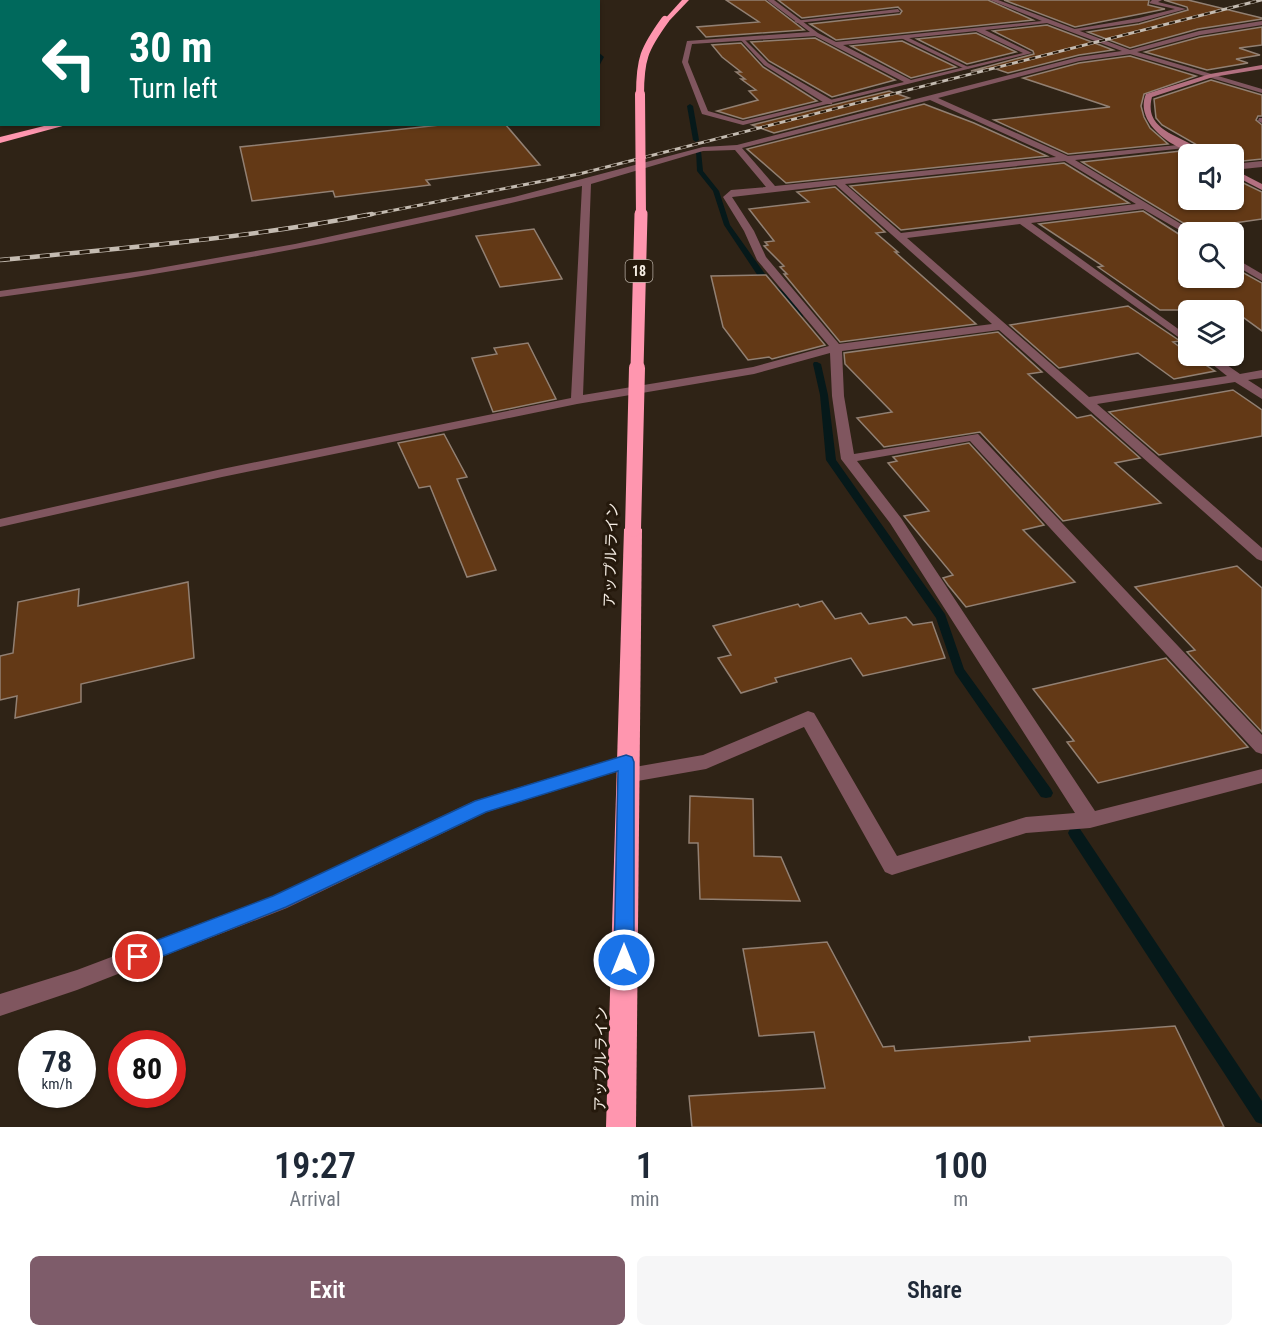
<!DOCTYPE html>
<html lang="en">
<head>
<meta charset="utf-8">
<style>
	:root { --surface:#fff; --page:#f6f6f7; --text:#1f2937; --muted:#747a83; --accent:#7e5c6a }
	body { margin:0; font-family:"Roboto Condensed","Noto Sans JP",sans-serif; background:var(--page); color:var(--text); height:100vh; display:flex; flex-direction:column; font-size:22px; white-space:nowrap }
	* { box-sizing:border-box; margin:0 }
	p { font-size:20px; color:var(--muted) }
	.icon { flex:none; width:33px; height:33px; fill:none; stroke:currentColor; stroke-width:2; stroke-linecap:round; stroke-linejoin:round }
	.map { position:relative; height:1127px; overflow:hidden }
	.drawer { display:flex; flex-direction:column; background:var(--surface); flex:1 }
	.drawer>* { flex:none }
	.top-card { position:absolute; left:0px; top:0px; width:600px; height:126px; box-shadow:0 2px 4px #0004; background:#00695c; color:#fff; overflow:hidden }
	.tools { position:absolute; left:1178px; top:144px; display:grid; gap:12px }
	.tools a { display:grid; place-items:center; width:66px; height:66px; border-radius:9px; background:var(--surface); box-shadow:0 2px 4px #0004; font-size:30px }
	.speed { position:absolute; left:18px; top:1030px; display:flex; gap:12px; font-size:30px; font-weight:700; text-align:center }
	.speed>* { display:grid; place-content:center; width:78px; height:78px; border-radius:50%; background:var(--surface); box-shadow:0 2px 4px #0004; line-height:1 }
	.speed small { font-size:15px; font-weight:400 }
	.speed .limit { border:9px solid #d22; background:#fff; color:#111 }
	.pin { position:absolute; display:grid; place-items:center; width:51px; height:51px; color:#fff; margin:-26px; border:3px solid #fff; border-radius:50%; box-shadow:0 2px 6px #0007 }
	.me { position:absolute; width:66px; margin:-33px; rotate:0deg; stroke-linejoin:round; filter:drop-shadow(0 0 4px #0008) }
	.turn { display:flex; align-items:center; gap:21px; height:126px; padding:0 30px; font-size:27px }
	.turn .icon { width:78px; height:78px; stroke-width:2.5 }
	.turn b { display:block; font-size:42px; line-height:51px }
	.eta { display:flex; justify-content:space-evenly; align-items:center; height:102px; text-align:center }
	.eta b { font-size:36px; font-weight:600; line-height:42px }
	.action { display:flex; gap:12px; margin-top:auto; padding:12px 30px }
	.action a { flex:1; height:69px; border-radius:9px; background:var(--accent); color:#fff; font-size:24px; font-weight:600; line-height:69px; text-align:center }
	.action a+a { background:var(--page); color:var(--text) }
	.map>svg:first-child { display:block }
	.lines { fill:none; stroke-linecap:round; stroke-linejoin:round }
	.stream { fill:#06191a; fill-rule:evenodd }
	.building { fill:#633916; stroke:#928073; stroke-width:1.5 }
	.lane { fill:#80565f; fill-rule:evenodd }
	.street { fill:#80565f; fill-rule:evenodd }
	.secondary { fill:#b37080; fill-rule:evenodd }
	.highway { fill:#ff96af; fill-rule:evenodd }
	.rail-far1-casing { stroke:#c4bbb1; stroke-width:3 }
	.rail-casing { stroke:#c4bbb1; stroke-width:4.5 }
	.rail-far1 { stroke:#25190c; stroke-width:2; stroke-dasharray:6; stroke-linecap:butt }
	.rail { stroke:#25190c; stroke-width:3; stroke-dasharray:10; stroke-linecap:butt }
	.highway-bridge-far3 { stroke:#ff96af; stroke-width:8 }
	.highway-bridge-far2 { stroke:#ff96af; stroke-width:10 }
	.highway-bridge-far1 { stroke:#ff96af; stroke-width:13 }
	.highway-bridge { stroke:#ff96af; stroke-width:16 }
	.route { fill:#1a73e8; stroke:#114b97; stroke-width:1.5 }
	.labels { text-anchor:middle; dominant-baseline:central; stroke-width:6; stroke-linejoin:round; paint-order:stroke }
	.shield { fill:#25190c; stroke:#b6ada2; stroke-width:1.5 }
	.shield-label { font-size:14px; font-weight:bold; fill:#f4ece3 }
	.street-label { font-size:15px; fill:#f4ece3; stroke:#25190c }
</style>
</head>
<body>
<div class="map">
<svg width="1262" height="1127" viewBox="0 0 1262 1127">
	<rect width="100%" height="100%" fill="#2f2316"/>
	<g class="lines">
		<g class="stream">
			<path d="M598 52 604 57 598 68Z"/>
			<path d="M690 104 693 106 699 140 696 142 693 140 687 106Z"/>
			<path d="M696 150 701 151 703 171 719 191 730 225 770 281 790 297 803 316 802 318H796L784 301 764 285 724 225 713 191 697 171Z"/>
			<path d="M814 362H817L821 364 828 395 836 460 945 614 964 669 1051 789 1053 793 1051 797 1046 798 1041 797 955 673 936 618 826 460 820 395 813 364Z"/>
			<path d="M1075 827 1080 829 1262 1101V1124L1256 1122 1070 837 1068 833 1070 829Z"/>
		</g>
	</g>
	<g class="building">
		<path d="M726 0H765L804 30 706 37 697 27 759 22Z"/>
		<path d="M778 0H988L1033 20 836 40 810 24 900 14 902 11 898 7 802 18Z"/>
		<path d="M1004 0H1149L1148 5 1165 9 1075 27Z"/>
		<path d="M1164 0H1188L1262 18V19L1198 29 1130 48 1088 32 1139 24 1188 10 1187 7Z"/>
		<path d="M1047 25 1113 50 1079 55 1008 73 993 68 971 71 1034 54 1033 51 993 31Z"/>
		<path d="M1262 27V45L1239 48 1260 55 1236 59 1248 63 1207 70 1145 52 1200 37Z"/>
		<path d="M976 33 1016 52 967 64 917 39Z"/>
		<path d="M815 38 895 80 832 97 769 61 751 42Z"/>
		<path d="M902 41 956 67 911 78 851 46Z"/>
		<path d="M741 43 763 67 817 101 743 119 717 111 758 100 749 91 756 90 741 79H745L736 72H741L722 57 712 45Z"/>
		<path d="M1130 56 1196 76 1144 94 1141 106 1144 117 1150 128 1168 144 1068 154 994 120 1110 107 1023 78 1079 63Z"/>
		<path d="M1211 80 1262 95V116H1258L1256 120 1262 125V159L1233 162V154H1207L1199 146 1162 125 1156 118 1154 99Z"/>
		<path d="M889 91 909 98 774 133 752 125Z"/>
		<path d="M924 104 974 123 1047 156 786 183 747 149Z"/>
		<path d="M449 124H505L540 165 426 180 430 185 335 197 333 191 252 201 240 147Z"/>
		<path d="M1181 151 1193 154H1188V200H1233V178L1262 192V219L1193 229 1082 162Z"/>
		<path d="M1064 163 1129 203 901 230 850 186Z"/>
		<path d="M835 187 885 232 876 233 898 252H895L976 324 840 342 784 274H787L780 267 784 266 764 246 768 245 765 242 774 241 749 209 809 202 797 192Z"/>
		<path d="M1143 211 1188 240V278H1233V267L1262 283V331L1233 310H1160L1098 267 1103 266 1039 224Z"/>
		<path d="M534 229 562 279 500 287 476 236Z"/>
		<path d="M766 275 825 345 772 359 769 357 748 360 723 327 711 276Z"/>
		<path d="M1128 306 1180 341 1173 342 1188 353V356H1192L1215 371 1174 379 1138 353 1059 368 1010 325Z"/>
		<path d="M998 332 1042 372 1028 374 1077 418 1091 415 1140 458 1115 463 1161 503 1063 521 980 432 884 447 857 418 892 412 845 364 844 353Z"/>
		<path d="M528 343 556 399 493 412 472 358 497 354 494 348Z"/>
		<path d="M1233 390 1262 410V436L1159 455 1109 412Z"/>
		<path d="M444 434 467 477 457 479 496 570 467 577 430 486 419 488 398 443Z"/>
		<path d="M969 443 1044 525 1023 530 1075 582 966 607 948 585 943 578 953 575 904 516 929 511 888 463 897 461 893 457Z"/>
		<path d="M1237 566 1262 588V732L1187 652 1195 650 1135 587Z"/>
		<path d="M188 582 194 658 81 684V702L15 718 17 696 0 700V656L13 653 18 602 79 589 78 606Z"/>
		<path d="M822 601 835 619 861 613 869 624 906 617 913 625 932 622 945 658 863 676 851 658 775 678 777 682 741 693 718 658 731 655 713 626 798 604 800 607Z"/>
		<path d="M1166 658 1248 747 1098 783 1067 742 1074 741 1033 689Z"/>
		<path d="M690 796 753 799 754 856 781 857 800 901 700 899 698 843H689Z"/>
		<path d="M827 942 883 1047 894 1046 895 1051 1030 1041 1029 1037 1175 1026 1224 1127H692L689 1096 825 1088 814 1032 759 1036 743 949Z"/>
	</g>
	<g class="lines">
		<g class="lane">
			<path d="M98 0H115L93 2Z"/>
			<path d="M1152 0H1162L1158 2 1186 9 1139 22 1072 32 1069 30 1139 18 1175 9 1149 3Z"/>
			<path d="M898 9 900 12 797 23 794 21Z"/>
			<path d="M2 11V16L0 17V12Z"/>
			<path d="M901 36H905L970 68 965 69 901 38Z"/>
			<path d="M739 38H743L768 63 832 100V104H826L764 65Z"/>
			<rect x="0" y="75" width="2" height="4"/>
		</g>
		<g class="street">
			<path d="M533 0H540L542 2H534Z"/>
			<path d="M767 0H774L818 33 836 42 1042 21 990 0H998L1130 50 1199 31 1262 21V25L1200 35 1137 52 1262 89V93L1130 54 1079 61 938 98 1068 156 1188 144V148H1185L1075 160 1191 230 1193 232H1188V235L1143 209 1031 223 1188 336V344L1020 224 907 238 1089 397 1227 376 1202 356H1214L1240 374 1262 370V378L1248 380 1262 389V399L1235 382 1097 404 1262 548V561L1257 559 999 330 842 351 844 396 854 454 978 434 1262 735V754L1256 752 970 441 857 461 901 518 1095 811 1262 769V783L1090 828 1026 833 892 875 885 872 804 727 706 769 626 783 619 781 617 776 619 771 487 812 287 908 77 990 0 1016V994L77 970 273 896 474 801 626 755 632 757 635 762 629 768 703 755 808 711 814 713 897 856 1026 817 1075 813 890 523 841 459 832 396 830 353 754 374 577 404 222 477 0 527V519L222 469 571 398 582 186C390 233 197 271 0 297V291L148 270 295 244 514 197 703 147 737 145 1079 57 1122 51 1047 23 985 30 1032 53 743 125 702 114 682 62 687 41 810 32ZM976 31 1023 53 911 80 843 45ZM815 36 904 82 743 121 708 111 688 62 692 44ZM930 100 1056 157 775 186 742 148ZM735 150 766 187 731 190 723 197 744 231 757 260 829 346 753 367 583 395 591 184 703 151ZM1065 161 1136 204 901 233 845 184ZM836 185 992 324 839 344 766 257 754 231 732 197Z"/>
			<path d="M1259 118H1262V123L1258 121Z"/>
			<path d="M1262 161V167L1233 170V164Z"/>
			<path d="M1233 257 1262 274V281L1233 264Z"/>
		</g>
		<g class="secondary">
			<path d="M1262 65V69L1213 77 1152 97C1142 134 1189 136 1205 154 1178 154 1133 124 1146 94L1210 74Z"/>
			<path d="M1233 169 1262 184V190L1233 175Z"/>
		</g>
		<g class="highway">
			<path d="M555 0H566L553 2Z"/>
			<path d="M586 0H597L584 2Z"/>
			<path d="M682 0H689L668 22H662Z"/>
			<path d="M52 124H70L0 143V137Z"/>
			<path d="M633 524 642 529 636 1127H606L624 529Z"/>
		</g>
		<defs>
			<path id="rail-far1" d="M364 216 579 174 1261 0"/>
			<path id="rail" d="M0 260C124 248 249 238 372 214"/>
		</defs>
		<use href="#rail-far1" class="rail-far1-casing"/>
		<use href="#rail" class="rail-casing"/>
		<use href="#rail-far1" class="rail-far1"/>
		<use href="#rail" class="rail"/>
		<path class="highway-bridge-far3" d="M640 95C640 59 644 49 665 20"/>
		<path class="highway-bridge-far2" d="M640 94 641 216"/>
		<path class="highway-bridge-far1" d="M637 369 641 214"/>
		<path class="highway-bridge" d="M633 529 637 368"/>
	</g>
	<path class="route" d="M626 755 632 757 634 762V960L631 967 624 969 617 967 614 960 618 771 486 812 286 907 138 966 131 963 128 957 131 950 273 896 475 801Z"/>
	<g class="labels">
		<rect class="shield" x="625.5" y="260" width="27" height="22" rx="4.5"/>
		<g class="shield-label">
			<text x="639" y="271">18</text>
		</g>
		<g class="street-label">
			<text transform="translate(611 555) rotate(-88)">アップルライン</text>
			<text transform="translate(601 1059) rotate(-89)">アップルライン</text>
		</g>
	</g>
</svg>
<div class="tools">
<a><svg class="icon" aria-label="sound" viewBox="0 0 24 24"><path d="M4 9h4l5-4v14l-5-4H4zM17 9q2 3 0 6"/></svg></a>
<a><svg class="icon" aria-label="search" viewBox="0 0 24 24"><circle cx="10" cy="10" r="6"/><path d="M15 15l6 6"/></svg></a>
<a><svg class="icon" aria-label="layers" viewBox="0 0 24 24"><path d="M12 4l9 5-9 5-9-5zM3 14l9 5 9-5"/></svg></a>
</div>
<div class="speed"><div>78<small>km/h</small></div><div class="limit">80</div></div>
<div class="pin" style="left:138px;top:957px;background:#d93025"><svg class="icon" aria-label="arrive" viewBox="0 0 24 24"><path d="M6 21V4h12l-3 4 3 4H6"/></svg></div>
<svg class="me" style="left:624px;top:960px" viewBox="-20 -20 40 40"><circle r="17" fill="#1a73e8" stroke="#fff" stroke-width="3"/><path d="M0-11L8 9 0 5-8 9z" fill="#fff"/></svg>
<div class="top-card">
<div class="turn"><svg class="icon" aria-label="left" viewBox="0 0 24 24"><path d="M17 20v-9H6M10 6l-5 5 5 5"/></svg><div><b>30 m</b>Turn left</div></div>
</div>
</div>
<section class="drawer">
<div class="eta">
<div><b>19:27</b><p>Arrival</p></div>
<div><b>1</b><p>min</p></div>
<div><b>100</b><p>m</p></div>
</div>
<div class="action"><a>Exit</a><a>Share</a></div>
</section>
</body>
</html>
